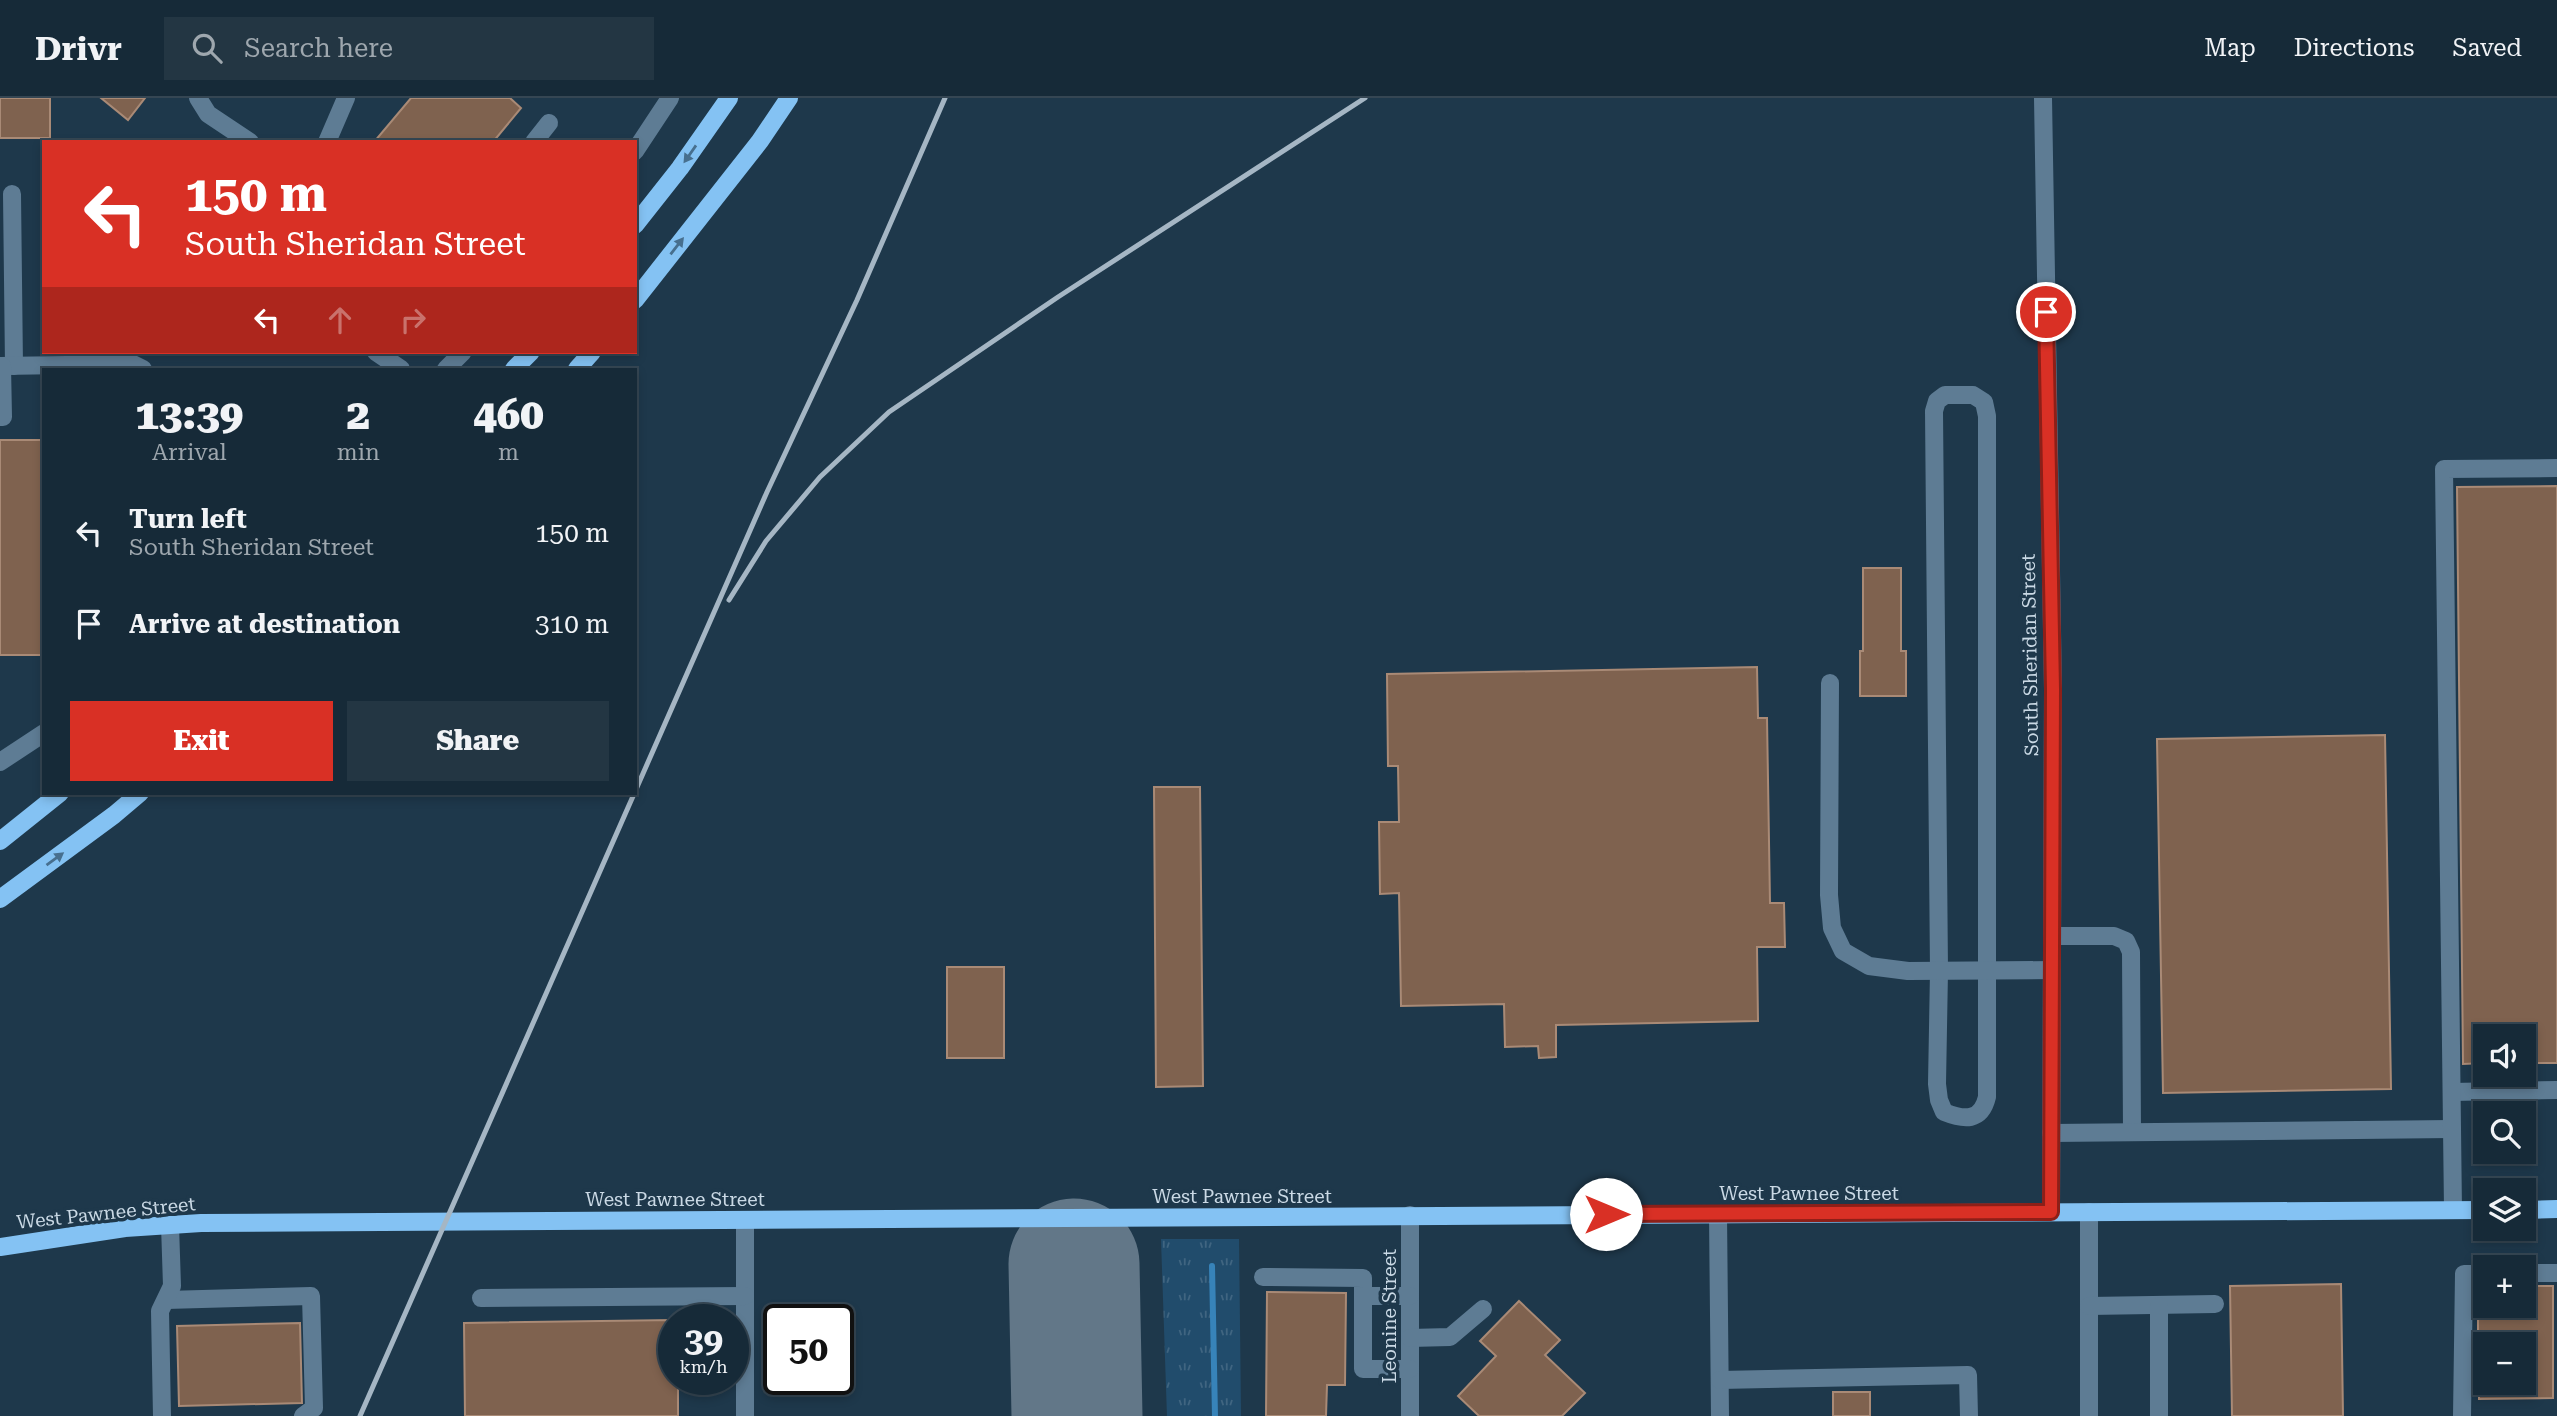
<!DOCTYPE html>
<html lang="en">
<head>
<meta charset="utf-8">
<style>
	:root { --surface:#162a38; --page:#233643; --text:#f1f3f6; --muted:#9ea7ae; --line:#354653; --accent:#d93025 }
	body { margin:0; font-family:"Roboto Serif",serif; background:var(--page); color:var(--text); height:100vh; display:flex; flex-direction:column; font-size:26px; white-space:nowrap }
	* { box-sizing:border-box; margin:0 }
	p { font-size:23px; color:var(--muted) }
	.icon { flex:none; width:38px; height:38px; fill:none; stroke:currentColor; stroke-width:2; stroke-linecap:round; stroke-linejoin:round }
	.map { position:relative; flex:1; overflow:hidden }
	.drawer { position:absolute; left:42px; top:270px; width:595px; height:427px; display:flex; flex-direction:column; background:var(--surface); border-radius:0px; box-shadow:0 4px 10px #0003,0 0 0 2px var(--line) }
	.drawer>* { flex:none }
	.hud { position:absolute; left:42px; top:42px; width:595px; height:214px; border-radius:0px; box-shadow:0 4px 10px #0003,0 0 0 2px var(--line); background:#d93025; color:#fff; overflow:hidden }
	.tools { position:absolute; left:2473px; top:926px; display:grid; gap:14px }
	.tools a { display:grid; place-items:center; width:63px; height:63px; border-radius:0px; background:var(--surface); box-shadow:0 4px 10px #0003,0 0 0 2px var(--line); font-size:35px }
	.speed { position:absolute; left:658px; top:1206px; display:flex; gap:14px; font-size:35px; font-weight:700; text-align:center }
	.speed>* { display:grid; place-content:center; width:91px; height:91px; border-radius:50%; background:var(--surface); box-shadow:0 4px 10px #0003,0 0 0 2px var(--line); line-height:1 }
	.speed small { font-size:18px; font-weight:400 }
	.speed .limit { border:4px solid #111; border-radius:10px; background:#fff; color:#111 }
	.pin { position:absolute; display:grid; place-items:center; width:60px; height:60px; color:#fff; margin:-30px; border:4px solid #fff; border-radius:50%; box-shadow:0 2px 7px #0007 }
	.me { position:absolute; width:77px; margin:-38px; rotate:90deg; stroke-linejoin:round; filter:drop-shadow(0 0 5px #0008) }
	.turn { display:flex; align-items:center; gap:24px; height:147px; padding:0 28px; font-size:32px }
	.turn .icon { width:91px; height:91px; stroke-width:2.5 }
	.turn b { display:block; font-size:49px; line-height:60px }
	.lanes { display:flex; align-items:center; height:66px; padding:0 28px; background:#0003; justify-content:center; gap:35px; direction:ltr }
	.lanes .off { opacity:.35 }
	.eta { display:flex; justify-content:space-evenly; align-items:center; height:119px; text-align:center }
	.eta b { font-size:42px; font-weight:800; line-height:49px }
	.button { display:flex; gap:14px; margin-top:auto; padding:14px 28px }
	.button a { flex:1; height:80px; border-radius:0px; background:var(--accent); color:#fff; font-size:28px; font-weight:800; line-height:80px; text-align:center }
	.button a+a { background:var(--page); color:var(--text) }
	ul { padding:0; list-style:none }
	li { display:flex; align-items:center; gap:21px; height:91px; padding:0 28px }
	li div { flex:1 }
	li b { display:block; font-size:26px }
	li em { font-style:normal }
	header { display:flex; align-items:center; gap:42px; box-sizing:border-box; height:98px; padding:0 35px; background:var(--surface); border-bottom:2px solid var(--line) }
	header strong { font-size:33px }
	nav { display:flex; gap:38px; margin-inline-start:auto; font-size:24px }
	.search { width:490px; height:63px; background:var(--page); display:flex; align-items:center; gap:18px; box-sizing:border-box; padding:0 24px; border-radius:0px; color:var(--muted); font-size:26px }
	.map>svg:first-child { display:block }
	.grass { fill:url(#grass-tufts) }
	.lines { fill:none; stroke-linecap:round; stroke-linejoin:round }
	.stream { stroke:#3783b9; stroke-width:6 }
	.runway { stroke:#627788; stroke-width:131 }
	.building { fill:#7f624f; stroke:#a98a76; stroke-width:2 }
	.minor { stroke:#5e7c94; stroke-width:18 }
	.major { stroke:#84c2f3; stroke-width:18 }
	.rail { stroke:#a5b6c4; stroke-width:5 }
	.oneway { fill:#476f8e }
	.route-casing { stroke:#8d1f18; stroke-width:18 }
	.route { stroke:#d93025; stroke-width:12 }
	.labels { text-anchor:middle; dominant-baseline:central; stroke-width:7; stroke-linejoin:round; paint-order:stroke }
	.street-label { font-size:19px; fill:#cad9e5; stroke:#1e384b }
</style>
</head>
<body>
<header>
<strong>Drivr</strong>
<div class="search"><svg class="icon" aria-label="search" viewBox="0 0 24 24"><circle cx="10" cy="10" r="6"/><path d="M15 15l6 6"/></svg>Search here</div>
<nav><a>Map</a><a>Directions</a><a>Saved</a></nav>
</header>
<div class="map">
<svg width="2557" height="1318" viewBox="0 0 2557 1318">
	<defs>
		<pattern id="grass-tufts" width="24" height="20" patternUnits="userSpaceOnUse" patternTransform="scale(1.75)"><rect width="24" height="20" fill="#214c6c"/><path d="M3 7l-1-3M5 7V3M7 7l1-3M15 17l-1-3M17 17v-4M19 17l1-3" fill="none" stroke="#406581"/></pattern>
	</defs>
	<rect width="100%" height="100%" fill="#1e384b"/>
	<path class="grass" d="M1161 1141H1239L1241 1318H1167Z"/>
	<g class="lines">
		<path class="stream" d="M1212 1168 1215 1318"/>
		<path class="runway" d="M1074 1166 1077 1318"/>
	</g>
	<g class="building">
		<rect x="0" y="0" width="50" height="40"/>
		<path d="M101 0H145L128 22Z"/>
		<path d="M411 0H510L521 10 493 44H374Z"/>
		<rect x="0" y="342" width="44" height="215"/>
		<path d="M2557 388V965H2524V938H2485V965L2463 966 2457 389Z"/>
		<path d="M1863 470H1901V553H1906V598H1860V553H1863Z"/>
		<path d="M1757 569 1758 620H1767L1770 805H1784L1785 849H1757L1758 923 1556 927V959L1539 960 1538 948 1505 949 1504 906 1401 908 1399 795 1380 796 1379 724H1399L1398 668H1388L1387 576Z"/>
		<path d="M2385 637 2391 991 2163 995 2157 641Z"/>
		<path d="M1154 689H1200L1203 988 1156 989Z"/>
		<rect x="947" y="869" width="57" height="91"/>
		<path d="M2341 1186 2343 1318H2232L2230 1188Z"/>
		<path d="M2524 1188H2553V1300L2479 1301V1284H2524V1246H2478V1208H2524Z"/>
		<path d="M1267 1194 1346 1195 1345 1287H1327L1326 1318H1266Z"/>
		<path d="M1519 1203 1560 1242 1545 1257 1585 1295 1562 1318H1479L1458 1298 1496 1258 1480 1243Z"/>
		<path d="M674 1222V1281H678V1318H465L464 1225Z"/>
		<path d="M300 1225 302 1305 179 1308 177 1228Z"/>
		<rect x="1833" y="1294" width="37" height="24"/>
	</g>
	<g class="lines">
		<g class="minor">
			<path d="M198 0 208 16 250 44"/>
			<path d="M2043 0 2053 591 2051 1114"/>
			<path d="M327 44 346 0"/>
			<path d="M534 44 549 25"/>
			<path d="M635 53 670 0"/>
			<path d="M12 96 14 268"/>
			<path d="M376 254 401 271"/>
			<path d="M0 268 133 266 143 271"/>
			<path d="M446 271 463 254"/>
			<path d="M1945 297H1973L1984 304 1987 318V999C1981 1024 1964 1022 1944 1014L1939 1002 1937 986 1939 873 1934 313 1937 303Z"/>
			<path d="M0 319H3L2 268"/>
			<path d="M1830 585 1829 797 1832 830 1843 853 1869 868 1908 873 2052 872"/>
			<path d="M0 664 44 635"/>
			<path d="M2052 838H2114L2126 843 2131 854 2132 1034"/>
			<path d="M2452 994 2557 992"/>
			<path d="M2051 1035 2452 1031"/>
			<path d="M2453 1112 2444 371 2557 370"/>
			<path d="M2089 1114V1318"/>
			<path d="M1718 1116 1720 1318"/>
			<path d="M1410 1117V1318"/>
			<path d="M745 1122V1318"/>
			<path d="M2524 1175H2557"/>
			<path d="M1263 1179 1363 1180V1198"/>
			<path d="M1410 1198H1363V1271H1410"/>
			<path d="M481 1200 745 1198"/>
			<path d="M166 1202 311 1198 314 1310 303 1318"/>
			<path d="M2089 1208 2215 1206"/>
			<path d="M2159 1208V1318"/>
			<path d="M1410 1240 1450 1239 1483 1211"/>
			<path d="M1720 1282 1968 1277 1969 1318"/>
			<path d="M162 1318 160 1213 172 1188 170 1127"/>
			<path d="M2462 1318 2464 1176H2485"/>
		</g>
		<g class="major">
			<path d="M635 127 680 70 729 0"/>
			<path d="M635 202 760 43 789 0"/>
			<path d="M514 271 531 254"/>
			<path d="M577 271 592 254"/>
			<path d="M0 743 60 695"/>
			<path d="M0 801 114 717 140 695"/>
			<path d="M2524 1112 2557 1111"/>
			<path d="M0 1149 125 1130 201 1125 2485 1112"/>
		</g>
		<g class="rail">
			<path d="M729 502 766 443 820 379 889 314 1058 199 1365 0"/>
			<path d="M360 1318 767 394 857 202 945 0"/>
		</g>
	</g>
	<defs><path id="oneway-solid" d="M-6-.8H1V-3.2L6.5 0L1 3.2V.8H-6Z" transform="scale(1.75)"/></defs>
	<g class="oneway">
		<use href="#oneway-solid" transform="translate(690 56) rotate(125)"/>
		<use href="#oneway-solid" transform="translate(677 148) rotate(-52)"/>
		<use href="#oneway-solid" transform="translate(55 761) rotate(-36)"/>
	</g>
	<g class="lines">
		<defs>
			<path id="route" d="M1606 1116 2051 1114 2053 591 2046 214"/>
		</defs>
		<use href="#route" class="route-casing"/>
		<use href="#route" class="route"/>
	</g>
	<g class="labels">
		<g class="street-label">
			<text transform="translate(2030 557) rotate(-91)">South Sheridan Street</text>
			<text x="1809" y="1095">West Pawnee Street</text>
			<text x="1242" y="1098">West Pawnee Street</text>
			<text x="675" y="1101">West Pawnee Street</text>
			<text transform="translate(106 1115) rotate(-6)">West Pawnee Street</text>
			<text transform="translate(1389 1218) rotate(-90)">Leonine Street</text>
		</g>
	</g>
</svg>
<div class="tools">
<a><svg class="icon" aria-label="sound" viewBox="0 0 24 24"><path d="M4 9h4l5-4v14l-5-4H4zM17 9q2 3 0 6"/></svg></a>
<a><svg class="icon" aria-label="search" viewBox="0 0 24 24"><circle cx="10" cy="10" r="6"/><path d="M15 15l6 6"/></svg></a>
<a><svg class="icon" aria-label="layers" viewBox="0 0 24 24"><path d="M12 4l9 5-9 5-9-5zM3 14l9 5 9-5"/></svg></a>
<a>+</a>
<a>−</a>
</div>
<div class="speed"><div>39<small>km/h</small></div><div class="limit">50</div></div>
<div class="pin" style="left:2046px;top:214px;background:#d93025"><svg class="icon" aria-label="arrive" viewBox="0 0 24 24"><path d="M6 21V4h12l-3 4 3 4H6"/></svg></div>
<svg class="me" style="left:1606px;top:1116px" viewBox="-20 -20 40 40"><circle r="19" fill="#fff"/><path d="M0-13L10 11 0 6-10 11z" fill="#d93025"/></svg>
<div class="hud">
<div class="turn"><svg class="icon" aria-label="left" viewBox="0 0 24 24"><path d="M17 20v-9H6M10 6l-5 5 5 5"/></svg><div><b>150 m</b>South Sheridan Street</div></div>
<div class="lanes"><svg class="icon" aria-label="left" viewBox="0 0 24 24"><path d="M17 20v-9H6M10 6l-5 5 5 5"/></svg><svg class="icon off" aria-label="ahead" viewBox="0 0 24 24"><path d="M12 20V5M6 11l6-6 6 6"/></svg><svg class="icon off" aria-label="right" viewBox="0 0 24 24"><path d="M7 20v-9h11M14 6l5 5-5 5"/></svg></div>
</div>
<section class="drawer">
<div class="eta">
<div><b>13:39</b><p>Arrival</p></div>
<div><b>2</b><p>min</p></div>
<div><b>460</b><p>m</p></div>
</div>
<ul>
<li><svg class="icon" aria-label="left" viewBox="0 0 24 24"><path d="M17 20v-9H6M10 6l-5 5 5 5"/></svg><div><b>Turn left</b><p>South Sheridan Street</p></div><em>150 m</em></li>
<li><svg class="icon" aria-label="arrive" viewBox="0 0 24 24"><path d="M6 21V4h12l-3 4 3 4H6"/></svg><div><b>Arrive at destination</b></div><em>310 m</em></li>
</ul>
<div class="button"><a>Exit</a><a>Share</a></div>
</section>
</div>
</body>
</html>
